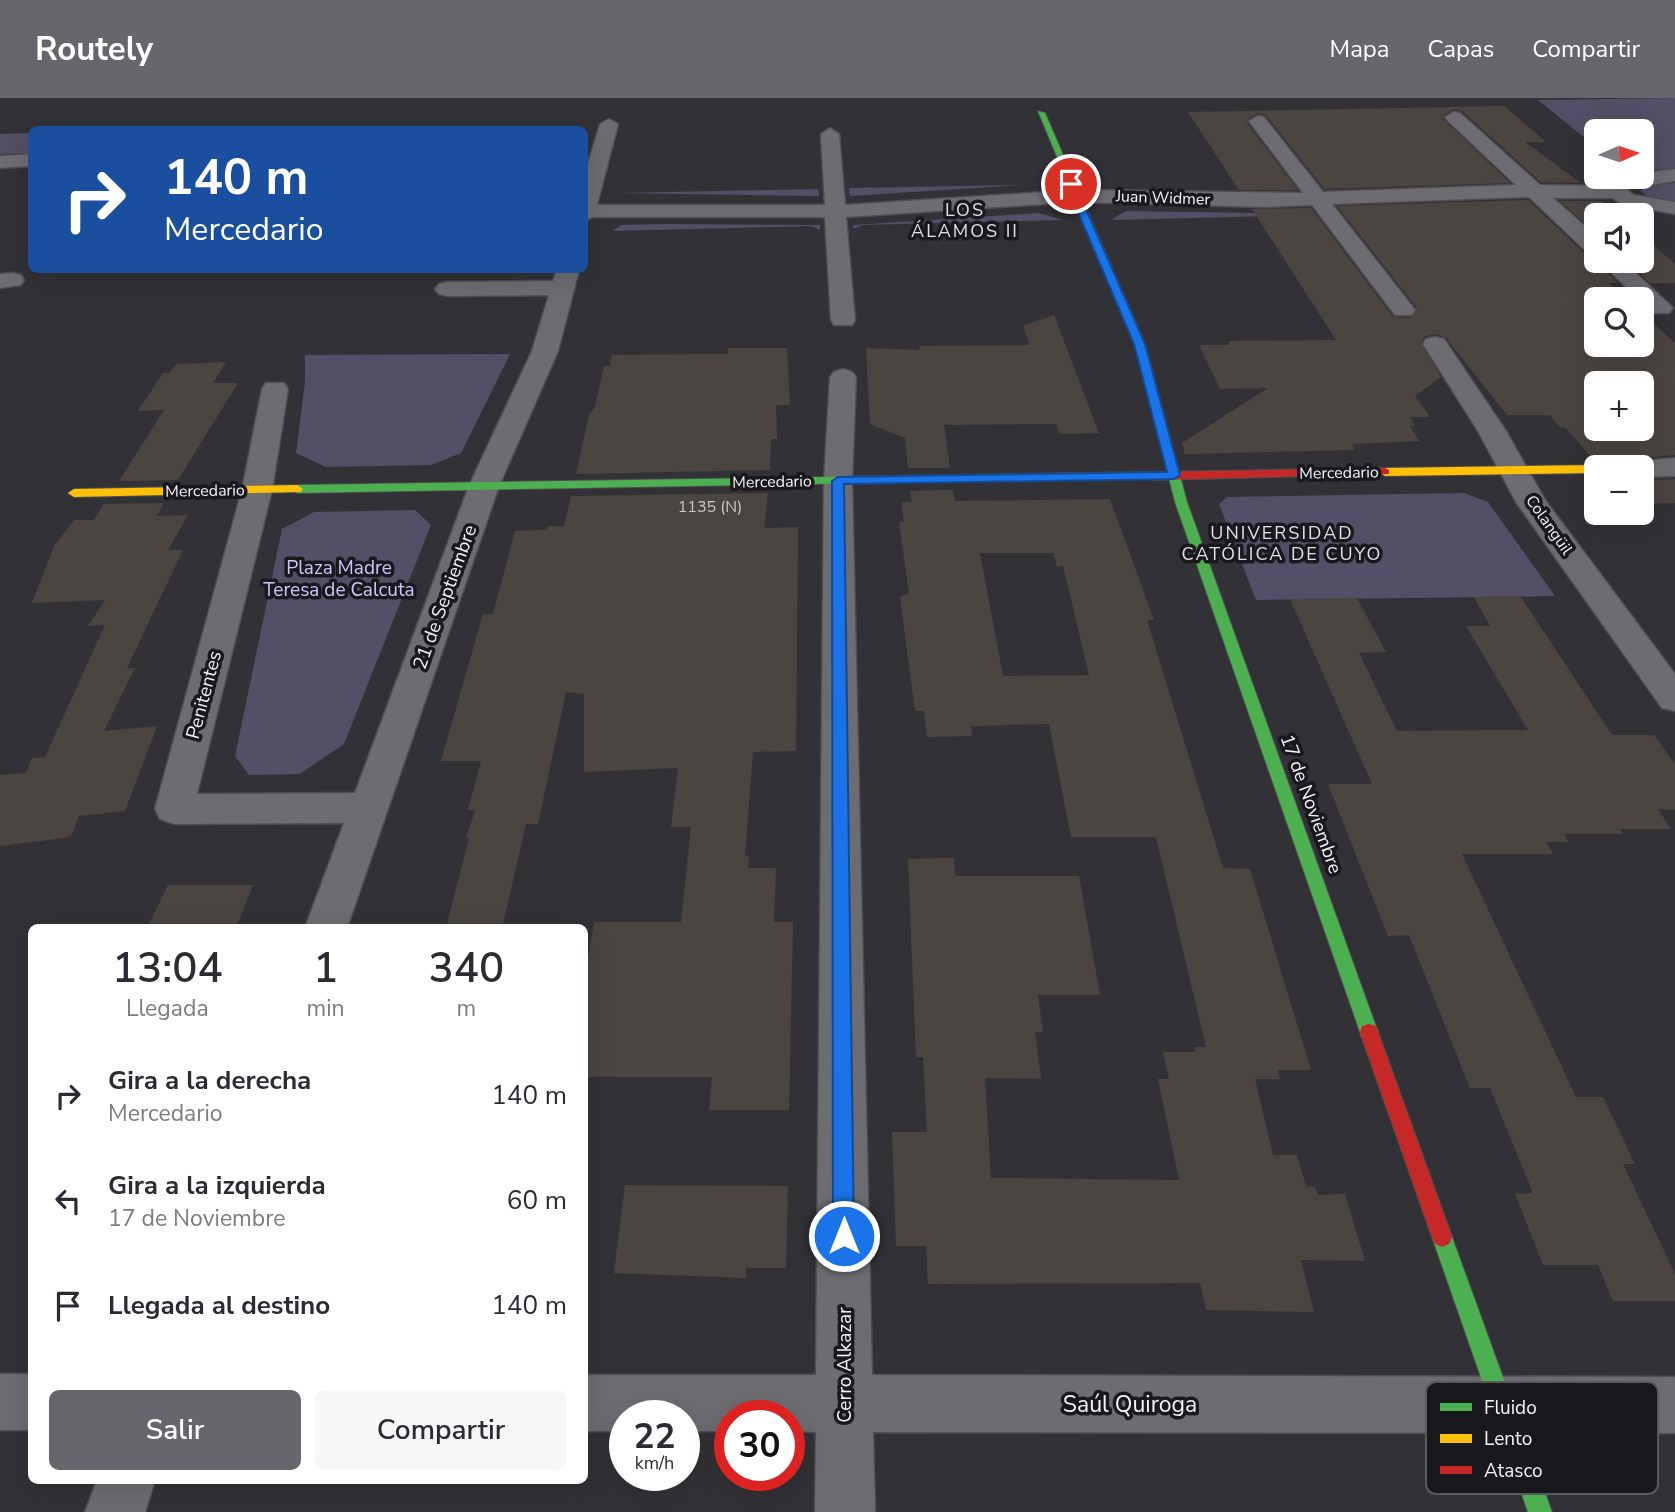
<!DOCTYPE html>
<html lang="es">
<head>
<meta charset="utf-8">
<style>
	:root { --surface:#fff; --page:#f7f7f7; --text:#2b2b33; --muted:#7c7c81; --accent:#66666d }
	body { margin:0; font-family:"Nunito Sans",sans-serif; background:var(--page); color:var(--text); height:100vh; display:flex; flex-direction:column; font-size:26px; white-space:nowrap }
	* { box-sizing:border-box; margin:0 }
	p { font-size:23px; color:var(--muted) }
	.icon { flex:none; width:38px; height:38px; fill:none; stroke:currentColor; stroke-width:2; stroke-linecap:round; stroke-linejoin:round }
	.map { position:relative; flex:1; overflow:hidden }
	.side { position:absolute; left:28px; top:826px; width:560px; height:560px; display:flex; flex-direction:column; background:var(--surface); border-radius:10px; box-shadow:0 7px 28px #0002 }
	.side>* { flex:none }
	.hud { position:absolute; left:28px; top:28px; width:560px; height:147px; border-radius:10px; box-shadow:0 7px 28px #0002; background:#1a4fa0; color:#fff; overflow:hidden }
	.needle { width:46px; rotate:87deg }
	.tools { position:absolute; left:1584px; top:21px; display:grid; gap:14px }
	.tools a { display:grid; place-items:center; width:70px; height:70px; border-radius:10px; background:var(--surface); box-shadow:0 7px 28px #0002; font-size:35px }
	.speed { position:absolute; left:609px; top:1302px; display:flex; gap:14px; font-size:35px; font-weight:700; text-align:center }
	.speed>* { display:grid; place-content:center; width:91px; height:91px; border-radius:50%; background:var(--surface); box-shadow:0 7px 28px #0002; line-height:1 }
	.speed small { font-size:18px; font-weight:400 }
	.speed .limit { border:10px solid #d22; background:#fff; color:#111 }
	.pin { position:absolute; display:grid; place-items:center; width:60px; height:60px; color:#fff; margin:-30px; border:4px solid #fff; border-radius:50%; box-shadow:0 2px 7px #0007 }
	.me { position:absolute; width:77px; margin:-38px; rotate:0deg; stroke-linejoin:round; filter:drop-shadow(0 0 5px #0008) }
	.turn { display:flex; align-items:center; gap:24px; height:147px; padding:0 21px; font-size:32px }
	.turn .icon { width:91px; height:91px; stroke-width:2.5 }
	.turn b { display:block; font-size:49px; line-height:60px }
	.eta { display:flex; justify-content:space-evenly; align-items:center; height:119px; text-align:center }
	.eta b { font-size:42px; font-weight:600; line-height:49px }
	.action { display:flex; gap:14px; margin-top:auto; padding:14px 21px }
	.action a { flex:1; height:80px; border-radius:10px; background:var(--accent); color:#fff; font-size:28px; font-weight:600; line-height:80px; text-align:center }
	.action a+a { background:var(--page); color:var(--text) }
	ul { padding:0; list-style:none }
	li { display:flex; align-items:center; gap:21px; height:105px; padding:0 21px }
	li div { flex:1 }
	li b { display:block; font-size:26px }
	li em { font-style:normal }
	header { display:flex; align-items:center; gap:42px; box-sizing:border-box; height:98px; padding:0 35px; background:var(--accent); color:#fff }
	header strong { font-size:33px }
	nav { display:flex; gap:38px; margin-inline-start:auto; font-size:24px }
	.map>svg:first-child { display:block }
	.green { fill:#524f66 }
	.building { fill:#4b4542; fill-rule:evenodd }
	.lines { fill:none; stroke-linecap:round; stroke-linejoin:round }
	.street-casing { stroke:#4e4e52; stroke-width:3 }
	.fast-casing { stroke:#4e4e52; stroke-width:2 }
	.slow-casing { stroke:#4e4e52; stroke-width:2 }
	.jam-casing { stroke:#4e4e52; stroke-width:2 }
	.street { fill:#6d6c70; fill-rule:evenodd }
	.fast { fill:#4caf50; fill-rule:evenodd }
	.slow { fill:#ffc107; fill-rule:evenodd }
	.jam { fill:#c62828; fill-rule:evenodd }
	.route { fill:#1a73e8; stroke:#114b97; stroke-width:2 }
	.labels { text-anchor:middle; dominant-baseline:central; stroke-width:7; stroke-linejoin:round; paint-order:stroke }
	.far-street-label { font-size:16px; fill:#f3f2f8; stroke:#19181c }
	.number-label { font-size:16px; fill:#c9c7ca }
	.far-neighbourhood-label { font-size:18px; letter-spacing:2px; fill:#e0dfea; stroke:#19181c }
	.park-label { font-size:19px; fill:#cec7fd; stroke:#19181c }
	.street-label { font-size:19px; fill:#f3f2f8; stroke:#19181c }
	.near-street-label { font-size:23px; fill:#f3f2f8; stroke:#19181c }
	.key { fill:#19181c; stroke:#5a595e; stroke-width:2 }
	.key-label { font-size:19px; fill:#f3f2f8 }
</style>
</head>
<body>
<header>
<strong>Routely</strong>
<nav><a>Mapa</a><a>Capas</a><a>Compartir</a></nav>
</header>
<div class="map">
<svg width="1675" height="1414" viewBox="0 0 1675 1414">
	<rect width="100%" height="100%" fill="#323236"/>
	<g class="green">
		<path d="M1675 0V71L1642 72V33H1596V49L1538 2Z"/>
		<path d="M31 35V55L0 56V36Z"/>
		<path d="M1675 85V104L1651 100 1640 93 1652 87Z"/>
		<path d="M1023 87 850 98 849 90Z"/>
		<path d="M818 91 819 98 620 95Z"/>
		<path d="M1126 113 1313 116 1314 117 1111 122Z"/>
		<path d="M1039 115 1063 122 862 127 853 131V127Z"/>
		<path d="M664 126 820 127V132L812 128 612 133 621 127Z"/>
		<path d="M510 256 461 355 431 367 326 369 296 355 305 284V257Z"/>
		<path d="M1464 395 1488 404 1555 498 1256 502 1219 406 1227 399Z"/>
		<path d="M415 412 431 427 344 646 300 676 249 677 235 658 282 431 314 414Z"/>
	</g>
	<g class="building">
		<path d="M1504 8 1546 44H1525L1581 85 1541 84 1462 13 1454 11 1444 17 1443 21 1510 85 1324 91 1266 17 1258 15 1248 21 1247 25 1298 92H1239L1188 14Z"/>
		<path d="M1528 102 1586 157 1596 159 1597 165 1618 185H1609L1627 201H1596V247H1642V215L1675 245V357L1632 361 1625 369H1611L1597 360 1591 359 1566 330H1560L1550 317H1507L1446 240 1436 236 1425 238 1421 245 1441 279 1415 298 1430 319H1410L1415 328H1410L1419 343 1352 346 1355 352 1185 356 1182 345 1268 290 1220 291 1199 247H1230L1228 243 1336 242 1252 111 1311 110 1393 219 1411 220 1417 210 1337 108ZM1596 285H1642V331H1596Z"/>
		<path d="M1560 103H1601L1618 117H1596V135Z"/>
		<path d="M1642 137 1675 166V185H1650L1627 163H1642Z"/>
		<path d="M1054 217 1099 335 1060 336 1056 326 944 327 950 370H908L905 340 870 326 866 250 920 252 919 248 1030 247 1023 228Z"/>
		<path d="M728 250H787L790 307H776L777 341H771L770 372 576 376 589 317 595 309 604 268H610L612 257 728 256Z"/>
		<path d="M226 264 213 285H238L178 382 119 383 164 312 138 313 163 275H169L176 266Z"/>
		<path d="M1642 382 1675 381V405L1642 406Z"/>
		<path d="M953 392 955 403 1110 401 1154 522H1147L1223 770 1250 771 1311 972H1278L1280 981H1255L1273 1057H1297L1306 1088 1315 1089 1318 1097 1345 1096 1365 1163 1301 1162 1314 1214 1206 1212 1200 1185 928 1186 926 1148H896L892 1034H927L923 959H916L908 761 954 760 955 778H1079L1100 897H1038L1043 934H1035L1041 981 985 980 991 1080 1179 1082 1158 981H1169L1163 954H1195L1194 949H1206L1156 739H1071L1049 626 971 628 972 638 927 639 924 613H915L900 499 909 495 899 424H904L901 404H912L910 393ZM980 455H1053L1057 469 1063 468 1089 577 1003 578Z"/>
		<path d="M768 395 764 430 798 429 796 653 753 654 745 758H749L748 770H776L774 824H793L789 1012H709L712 979H584V885L594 824H681L691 729H671L678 670 584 674V596L566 594 538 726H526L502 830H446L469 740H466L475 712H468L481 663H441L483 516H493L515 433 547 432 548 428H564L571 398Z"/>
		<path d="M164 405 157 418 188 417 168 452H183L127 570H135L104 633 157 628 125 713 79 718 71 739 0 748V677L26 675 32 660 45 659 105 527 88 528 105 502 32 505 54 448 74 422H94L104 406Z"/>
		<path d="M1520 498 1612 637H1654L1675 666V712L1658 711 1671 731H1620L1623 736H1564L1568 744H1546L1553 756H1462L1576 999H1603L1635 1066H1623L1675 1176V1203H1613L1598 1167H1543L1515 1096 1533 1095 1490 990H1470L1409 837 1388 838 1328 686H1372L1290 501 1357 500 1386 554 1359 555 1397 633 1528 632 1466 528H1490L1474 499Z"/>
		<path d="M168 787H253L236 830H147Z"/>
		<path d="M625 1087 788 1088 786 1170H746V1180L614 1175Z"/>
	</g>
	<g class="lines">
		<defs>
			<g id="street">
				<path d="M1454 14 1460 15 1540 87 1606 88 1615 80 1642 79V75L1675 71V83L1626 91 1634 97 1675 104V116L1621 106 1613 100H1553L1596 138V157L1588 155 1529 99 1332 106 1415 212 1411 217H1395L1312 107 1267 109 1076 104 846 119 855 222 852 227H834L831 222 825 119H593L584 123V79L600 26 609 21 618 26 597 107H825L821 36 830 30 839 36 845 107 1076 92 1303 95 1249 23 1258 18 1264 19 1323 94 1516 87 1448 23 1445 19Z"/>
				<path d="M32 56V68L0 70V58Z"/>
				<path d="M1599 163H1623L1673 210 1669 215H1653Z"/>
				<path d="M557 172H579L558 253 499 388 347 830H305L344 725 174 726 160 721 155 711 242 392 262 291 266 285H284L288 291 272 392 197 696 355 695 469 388 532 253 549 197 447 198 439 196 435 191 439 186 447 184 553 183Z"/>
				<path d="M13 175 21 177 24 182 21 187 0 190V176Z"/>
				<path d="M1435 239 1444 241 1506 333 1545 402 1675 576V613L1662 610 1516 404 1478 333 1423 246 1426 241Z"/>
				<path d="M843 271 852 274 856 279 852 383 872 1277 1675 1279V1335L873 1334 875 1414H815L816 1334 789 1333V1318H730V1333H684V1318H625V1333H584V1277H816L824 383 830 279 834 274Z"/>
				<path d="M1675 360V378L1642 379V369H1628L1632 364Z"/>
				<rect x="0" y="1276" width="32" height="56"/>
				<path d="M97 1382H155L145 1414H85Z"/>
			</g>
			<g id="fast">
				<path d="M1038 13 1045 15 1145 246 1187 404 1378 934 1376 940 1369 942 1362 940 1360 934 1175 404 1135 246Z"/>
				<path d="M1153 374 1157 376V380L297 395 291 391 297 387Z"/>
				<path d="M1442 1129 1449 1132 1452 1139 1552 1414H1528L1432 1139 1435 1132Z"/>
			</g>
			<g id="slow">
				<path d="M1596 367 1601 369H1596V375L1385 378 1379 374 1385 370Z"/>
				<path d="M297 387 303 391 301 394 74 399 68 395 74 391Z"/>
			</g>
			<g id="jam">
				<path d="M1385 370 1389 372V376L1153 382 1147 378 1153 374Z"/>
				<path d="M1369 926 1376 928 1378 934 1452 1139 1449 1146 1442 1149 1435 1146 1432 1139 1360 934 1362 928Z"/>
			</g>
		</defs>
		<use href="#street" class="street-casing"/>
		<use href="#fast" class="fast-casing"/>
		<use href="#slow" class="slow-casing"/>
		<use href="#jam" class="jam-casing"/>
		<use href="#street" class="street"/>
		<use href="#fast" class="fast"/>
		<use href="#slow" class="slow"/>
		<use href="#jam" class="jam"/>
	</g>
	<path class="route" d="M1071 83 1075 86 1145 246 1180 377 1174 381 844 386 854 1138 851 1146 844 1149 836 1146 833 1138 832 383 838 379 1167 374 1134 246 1066 86Z"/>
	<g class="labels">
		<g class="far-street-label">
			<text transform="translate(1163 100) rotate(2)">Juan Widmer</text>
			<text transform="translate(1339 375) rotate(-1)">Mercedario</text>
			<text transform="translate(772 384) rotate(-1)">Mercedario</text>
			<text transform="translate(205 393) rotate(-1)">Mercedario</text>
			<text transform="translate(1549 427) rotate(55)">Colangüil</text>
		</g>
		<g class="number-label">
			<text x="710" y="409">1135 (N)</text>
		</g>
		<g class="far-neighbourhood-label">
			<text x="965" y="112">LOS<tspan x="965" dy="21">ÁLAMOS II</tspan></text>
			<text x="1282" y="435">UNIVERSIDAD<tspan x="1282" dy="21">CATÓLICA DE CUYO</tspan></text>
		</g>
		<g class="park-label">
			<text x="339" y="470">Plaza Madre<tspan x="339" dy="22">Teresa de Calcuta</tspan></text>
		</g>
		<g class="street-label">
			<text transform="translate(445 499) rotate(-70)">21 de Septiembre</text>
			<text transform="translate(204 597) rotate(-75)">Penitentes</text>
			<text transform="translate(1311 706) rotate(70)">17 de Noviembre</text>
			<text transform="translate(845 1267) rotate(-90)">Cerro Alkazar</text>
		</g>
		<g class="near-street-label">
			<text x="1130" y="1306">Saúl Quiroga</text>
		</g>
	</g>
	<rect x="1426" y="1284" width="232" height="112" rx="10" class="key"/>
	<rect x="1440" y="1305" width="32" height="8" fill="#4caf50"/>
	<rect x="1440" y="1336" width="32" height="9" fill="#ffc107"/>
	<rect x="1440" y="1368" width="32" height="8" fill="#c62828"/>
	<g class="key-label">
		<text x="1484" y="1316">Fluido</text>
		<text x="1484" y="1347">Lento</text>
		<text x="1484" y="1379">Atasco</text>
	</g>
</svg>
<div class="tools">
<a><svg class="needle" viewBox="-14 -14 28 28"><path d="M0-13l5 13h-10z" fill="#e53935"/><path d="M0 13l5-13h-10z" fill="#7c7c81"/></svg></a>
<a><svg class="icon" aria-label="sound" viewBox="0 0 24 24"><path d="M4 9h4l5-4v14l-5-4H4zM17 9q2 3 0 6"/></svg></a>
<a><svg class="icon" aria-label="search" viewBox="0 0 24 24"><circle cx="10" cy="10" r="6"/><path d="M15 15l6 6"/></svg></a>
<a>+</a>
<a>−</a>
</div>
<div class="speed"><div>22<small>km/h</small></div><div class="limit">30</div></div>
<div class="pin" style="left:1071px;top:86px;background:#d93025"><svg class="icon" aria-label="arrive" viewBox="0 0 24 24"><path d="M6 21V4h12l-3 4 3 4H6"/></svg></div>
<svg class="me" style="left:844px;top:1138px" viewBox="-20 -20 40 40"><circle r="17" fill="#1a73e8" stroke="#fff" stroke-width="3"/><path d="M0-11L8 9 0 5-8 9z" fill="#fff"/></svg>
<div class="hud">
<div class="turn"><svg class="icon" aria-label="right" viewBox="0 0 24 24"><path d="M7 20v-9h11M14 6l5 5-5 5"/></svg><div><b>140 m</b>Mercedario</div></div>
</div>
<section class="side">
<div class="eta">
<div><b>13:04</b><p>Llegada</p></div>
<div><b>1</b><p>min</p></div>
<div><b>340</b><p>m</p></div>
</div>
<ul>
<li><svg class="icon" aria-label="right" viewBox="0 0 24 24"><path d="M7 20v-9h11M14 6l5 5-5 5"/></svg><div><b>Gira a la derecha</b><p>Mercedario</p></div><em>140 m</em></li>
<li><svg class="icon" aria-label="left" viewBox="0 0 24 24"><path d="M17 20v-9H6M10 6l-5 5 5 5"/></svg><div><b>Gira a la izquierda</b><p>17 de Noviembre</p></div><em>60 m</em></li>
<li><svg class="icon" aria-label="arrive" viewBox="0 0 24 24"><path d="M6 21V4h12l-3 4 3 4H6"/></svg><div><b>Llegada al destino</b></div><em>140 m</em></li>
</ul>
<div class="action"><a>Salir</a><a>Compartir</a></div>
</section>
</div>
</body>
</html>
